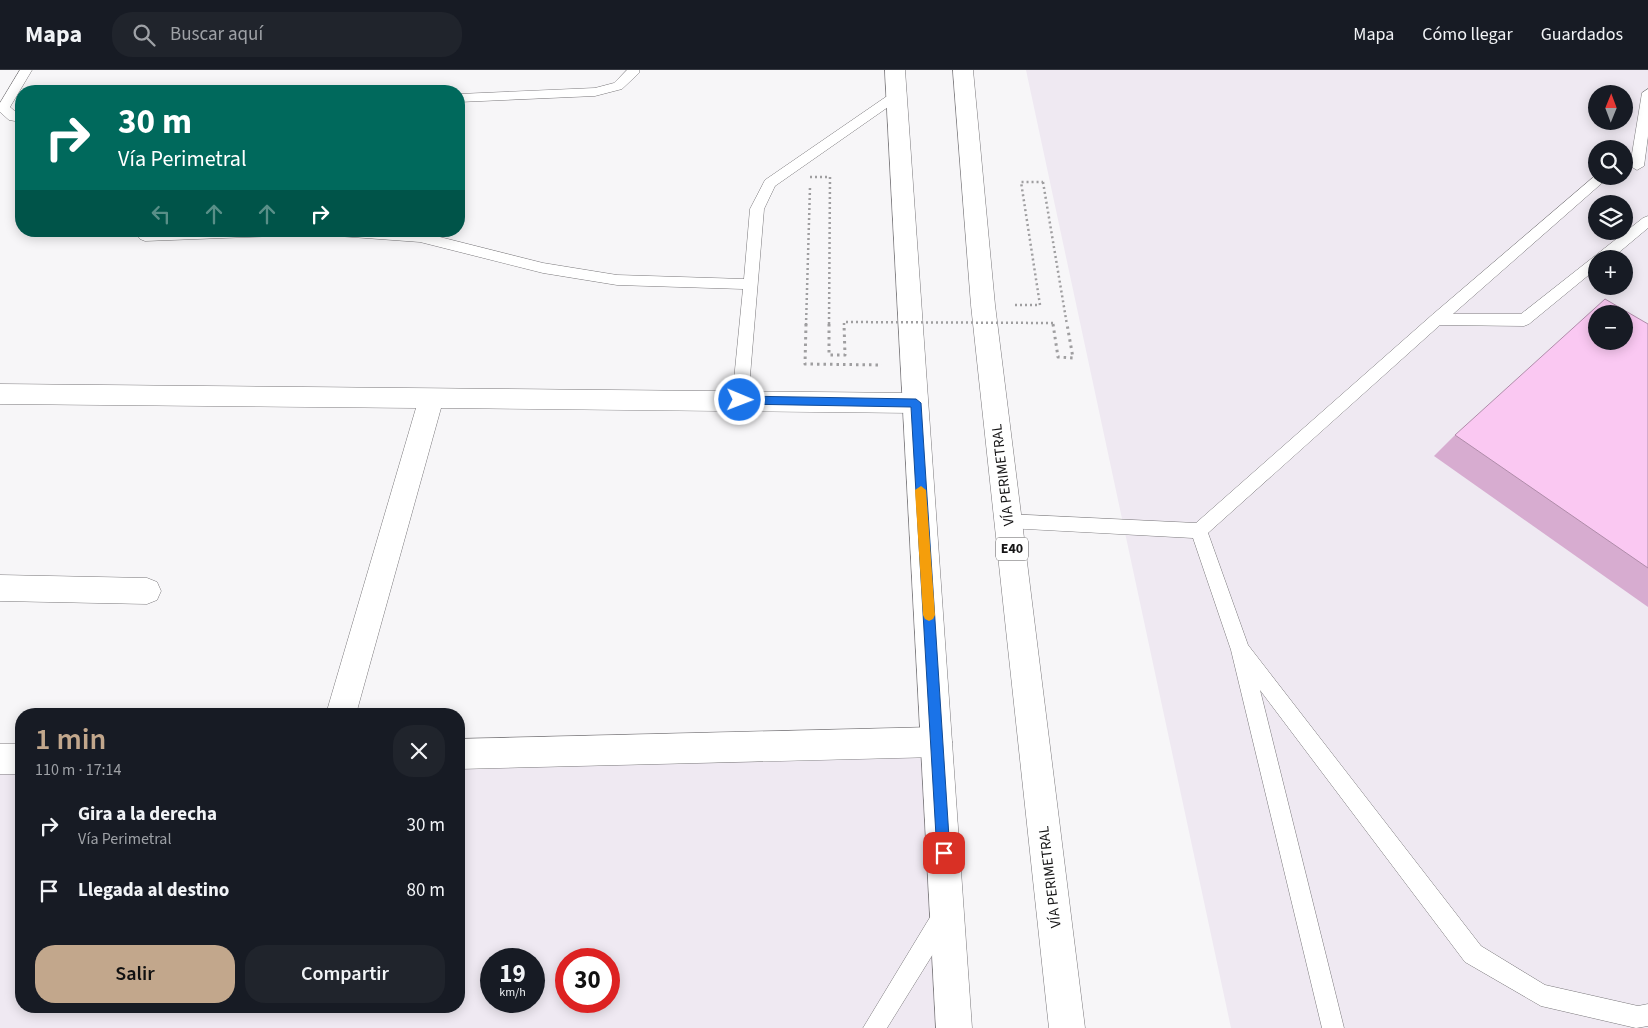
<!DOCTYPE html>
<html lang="es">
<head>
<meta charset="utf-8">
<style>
	:root { --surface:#171b24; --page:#20242c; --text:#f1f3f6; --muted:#9ea1a6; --line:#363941; --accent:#c2a78c }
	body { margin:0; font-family:"Source Sans 3",sans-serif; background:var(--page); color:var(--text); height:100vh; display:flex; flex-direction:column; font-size:19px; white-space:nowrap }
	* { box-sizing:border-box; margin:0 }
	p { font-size:16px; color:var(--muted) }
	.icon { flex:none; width:28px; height:28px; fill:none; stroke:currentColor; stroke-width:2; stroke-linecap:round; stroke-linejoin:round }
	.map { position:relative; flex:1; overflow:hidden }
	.details { position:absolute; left:15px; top:638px; width:450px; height:305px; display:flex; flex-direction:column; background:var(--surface); border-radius:20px; box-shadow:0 2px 12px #0003 }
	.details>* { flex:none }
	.top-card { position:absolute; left:15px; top:15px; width:450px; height:152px; border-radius:20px; box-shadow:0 2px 12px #0003; background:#00695c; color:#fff; overflow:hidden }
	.needle { width:32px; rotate:1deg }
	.buttons { position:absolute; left:1588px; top:15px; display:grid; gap:10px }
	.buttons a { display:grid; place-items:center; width:45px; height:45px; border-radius:50%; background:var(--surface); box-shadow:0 2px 12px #0003; font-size:25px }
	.speed { position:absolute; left:480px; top:878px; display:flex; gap:10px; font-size:25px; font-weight:700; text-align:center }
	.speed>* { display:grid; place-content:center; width:65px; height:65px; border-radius:50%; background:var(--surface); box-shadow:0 2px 12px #0003; line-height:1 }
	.speed small { font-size:12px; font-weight:400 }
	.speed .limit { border:8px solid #d22; background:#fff; color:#111 }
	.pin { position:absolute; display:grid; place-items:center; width:42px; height:42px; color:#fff; margin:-21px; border-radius:10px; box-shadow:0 2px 8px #0006 }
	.me { position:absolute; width:55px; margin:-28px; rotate:91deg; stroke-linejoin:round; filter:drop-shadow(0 0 4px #0008) }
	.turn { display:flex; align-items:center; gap:18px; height:105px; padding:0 20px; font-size:22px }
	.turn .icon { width:65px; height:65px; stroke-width:2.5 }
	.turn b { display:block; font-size:35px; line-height:42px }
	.lanes { display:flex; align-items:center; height:48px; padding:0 20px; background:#0003; justify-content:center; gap:25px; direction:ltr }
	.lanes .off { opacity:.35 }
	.round { display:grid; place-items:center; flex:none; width:52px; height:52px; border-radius:20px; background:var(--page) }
	.headline { display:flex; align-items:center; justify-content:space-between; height:85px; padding:0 20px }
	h1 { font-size:30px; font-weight:600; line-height:38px; color:var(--accent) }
	.primary-button { display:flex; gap:10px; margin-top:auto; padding:10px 20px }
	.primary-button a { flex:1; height:58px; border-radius:20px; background:var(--accent); color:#111; font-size:20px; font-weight:600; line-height:58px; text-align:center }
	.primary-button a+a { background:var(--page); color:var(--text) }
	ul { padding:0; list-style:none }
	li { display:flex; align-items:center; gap:15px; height:65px; padding:0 20px }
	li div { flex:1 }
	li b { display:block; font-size:19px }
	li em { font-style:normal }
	header { display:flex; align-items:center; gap:30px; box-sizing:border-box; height:70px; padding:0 25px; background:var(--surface); border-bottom:1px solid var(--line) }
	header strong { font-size:24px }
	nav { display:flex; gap:28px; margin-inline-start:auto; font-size:18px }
	.search { width:350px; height:45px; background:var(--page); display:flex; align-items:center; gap:12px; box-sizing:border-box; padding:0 18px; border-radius:20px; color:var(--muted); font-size:19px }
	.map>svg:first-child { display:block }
	.built { fill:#efe9f2; fill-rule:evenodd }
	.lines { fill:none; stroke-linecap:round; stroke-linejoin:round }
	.lane-casing { stroke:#7a787b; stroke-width:1 }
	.street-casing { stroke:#7a787b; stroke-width:1 }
	.highway-casing { stroke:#7a787b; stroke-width:1 }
	.path-far1 { stroke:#9f9ea0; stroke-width:2.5; stroke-dasharray:2 3; stroke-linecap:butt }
	.path { stroke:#9f9ea0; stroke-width:3; stroke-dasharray:2.5 4; stroke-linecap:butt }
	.lane { fill:#fff; fill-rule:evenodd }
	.street { fill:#fff; fill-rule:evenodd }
	.highway { fill:#fff; fill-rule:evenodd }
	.path-bridge-far1 { stroke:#9f9ea0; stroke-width:2.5; stroke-dasharray:2 3; stroke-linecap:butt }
	.path-bridge { stroke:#9f9ea0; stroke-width:3; stroke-dasharray:2.5 4; stroke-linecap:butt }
	.wall { fill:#d7acd0 }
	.building { fill:#fac8f2; stroke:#af8ca9; fill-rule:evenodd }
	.route { fill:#1a73e8; stroke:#114b97 }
	.slow { fill:#f59e0b }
	.labels { text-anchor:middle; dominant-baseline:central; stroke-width:5; stroke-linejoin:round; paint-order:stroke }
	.shield { fill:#fff; stroke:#5c5b5c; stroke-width:1 }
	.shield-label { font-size:14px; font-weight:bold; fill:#161516 }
	.street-label { font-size:15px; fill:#161516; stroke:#fff }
</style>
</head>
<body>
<header>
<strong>Mapa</strong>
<div class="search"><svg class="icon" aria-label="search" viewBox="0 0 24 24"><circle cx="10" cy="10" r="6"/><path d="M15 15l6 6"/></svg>Buscar aquí</div>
<nav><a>Mapa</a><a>Cómo llegar</a><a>Guardados</a></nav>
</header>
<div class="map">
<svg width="1648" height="958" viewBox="0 0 1648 958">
	<rect width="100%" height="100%" fill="#f7f6f8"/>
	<g class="built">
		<path d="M1026 0H1648V958H1231ZM1596 24H1624V51H1596ZM1596 79H1624V106H1596ZM1596 134H1624V161H1596ZM1596 189H1624V216H1596ZM1596 244H1624V271H1596Z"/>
		<path d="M935 684 950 958H0V698H21V936H459V691ZM491 889H534V931H491ZM566 889H609V931H566Z"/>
	</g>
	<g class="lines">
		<defs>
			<g id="lane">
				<path d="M20 0H32L10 37 17 43 21 44V52L9 50 0 42V33Z"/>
				<path d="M627 0H639V3L622 19 595 26 459 32V24L595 18 614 13Z"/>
				<path d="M1648 19V66L1644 96 1637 100 1630 96 1642 23Z"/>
				<path d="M897 21 901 22 903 25 901 28 775 116 764 139 748 330 746 334 740 336 734 334 732 330 743 219 617 215 543 203 420 172 338 166 333 164 331 161 420 162 543 193 617 205 744 209 750 139 765 110 893 22Z"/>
				<path d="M1596 105 1610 106 1453 244H1521L1643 148 1648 146V158L1611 189H1596V199L1529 254 1524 256 1440 255 1208 463 1248 575 1481 876 1545 915 1638 936 1648 934V956L1636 958 1541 936 1465 892 1260 620 1344 958H1322L1231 580 1193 468 1008 458 1002 456 999 451 1002 446 1008 444 1196 453 1432 245Z"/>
				<path d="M145 161H282L280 164 275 166 145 171 140 169 138 166 140 163Z"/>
				<path d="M943 836 951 839 954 847 951 855 887 958H863L935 839Z"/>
			</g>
			<g id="street">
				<path d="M0 314 915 323 924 326 927 333 924 340 915 343 441 338 356 644H326L416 338 0 334Z"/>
				<path d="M0 505 147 508 157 512 161 521 157 530 147 534 0 531Z"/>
				<path d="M937 657 948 661 952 672 948 683 937 687 459 699V669Z"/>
				<rect x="0" y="674" width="21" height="30"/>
			</g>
			<g id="highway">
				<path d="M885 0H905L972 958H936Z"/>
				<path d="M953 0H973L995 235 1085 958H1049L971 235Z"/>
			</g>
		</defs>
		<use href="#lane" class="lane-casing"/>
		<use href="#street" class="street-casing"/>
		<use href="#highway" class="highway-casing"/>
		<g class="path-far1">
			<path d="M1015 235H1040L1021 112H1043"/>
			<path d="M806 255 810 117"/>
		</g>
		<path class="path" d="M806 254 805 294 882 295"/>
		<use href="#lane" class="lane"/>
		<use href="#street" class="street"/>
		<use href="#highway" class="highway"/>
		<g class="path-bridge-far1">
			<path d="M810 107H830L829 255"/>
			<path d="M1043 112 1067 255"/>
			<path d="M844 255V252L1053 253V255"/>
		</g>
		<g class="path-bridge">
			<path d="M829 254V285H845L844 254"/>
			<path d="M1053 254 1058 287 1073 288 1067 254"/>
		</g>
	</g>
	<path class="wall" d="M1648 254V537L1434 386 1455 365Z"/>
	<path class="building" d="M1605 229 1648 254V498L1455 365ZM1596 244H1624V271H1596Z"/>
	<path class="route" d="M740 326 916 329 921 333 950 783 948 788 944 790 939 788 937 783 911 337 740 334 734 330Z"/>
	<path class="slow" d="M921 416 926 420 935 545 933 549 929 551 925 549 923 545 915 420Z"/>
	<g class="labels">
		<rect class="shield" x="996" y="467.5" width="32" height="23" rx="4"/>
		<g class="shield-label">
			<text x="1012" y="479">E40</text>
		</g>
		<g class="street-label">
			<text transform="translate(1003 405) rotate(-97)">VÍA PERIMETRAL</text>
			<text transform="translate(1050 807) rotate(-97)">VÍA PERIMETRAL</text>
		</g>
	</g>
</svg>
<div class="buttons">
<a><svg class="needle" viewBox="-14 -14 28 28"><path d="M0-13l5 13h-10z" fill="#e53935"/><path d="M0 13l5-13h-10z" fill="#9ea1a6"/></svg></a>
<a><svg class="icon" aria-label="search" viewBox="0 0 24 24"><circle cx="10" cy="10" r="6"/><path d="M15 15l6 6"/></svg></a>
<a><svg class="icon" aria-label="layers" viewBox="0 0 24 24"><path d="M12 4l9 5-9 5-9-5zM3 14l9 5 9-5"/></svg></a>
<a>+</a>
<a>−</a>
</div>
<div class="speed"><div>19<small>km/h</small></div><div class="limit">30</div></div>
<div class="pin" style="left:944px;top:783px;background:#d93025"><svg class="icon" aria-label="arrive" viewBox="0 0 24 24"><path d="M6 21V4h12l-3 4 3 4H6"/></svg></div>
<svg class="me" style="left:740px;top:330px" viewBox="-20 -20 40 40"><circle r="17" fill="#1a73e8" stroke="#fff" stroke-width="3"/><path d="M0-11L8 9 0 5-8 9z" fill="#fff"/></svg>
<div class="top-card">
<div class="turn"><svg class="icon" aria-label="right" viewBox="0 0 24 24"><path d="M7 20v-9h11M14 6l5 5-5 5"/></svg><div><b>30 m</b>Vía Perimetral</div></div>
<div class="lanes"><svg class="icon off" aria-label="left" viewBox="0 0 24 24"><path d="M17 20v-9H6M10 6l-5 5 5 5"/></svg><svg class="icon off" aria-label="ahead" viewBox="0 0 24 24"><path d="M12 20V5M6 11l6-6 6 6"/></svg><svg class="icon off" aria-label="ahead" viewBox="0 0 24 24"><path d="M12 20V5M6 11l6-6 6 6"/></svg><svg class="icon" aria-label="right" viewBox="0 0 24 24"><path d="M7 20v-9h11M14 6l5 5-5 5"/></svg></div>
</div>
<section class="details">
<div class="headline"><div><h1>1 min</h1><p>110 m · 17:14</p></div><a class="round"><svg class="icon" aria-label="close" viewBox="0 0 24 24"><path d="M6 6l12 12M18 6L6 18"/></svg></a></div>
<ul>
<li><svg class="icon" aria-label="right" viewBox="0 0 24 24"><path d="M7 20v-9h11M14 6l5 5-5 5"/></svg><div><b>Gira a la derecha</b><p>Vía Perimetral</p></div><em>30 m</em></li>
<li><svg class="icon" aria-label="arrive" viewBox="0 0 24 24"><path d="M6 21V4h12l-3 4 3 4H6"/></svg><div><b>Llegada al destino</b></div><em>80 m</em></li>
</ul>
<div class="primary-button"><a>Salir</a><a>Compartir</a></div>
</section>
</div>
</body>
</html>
